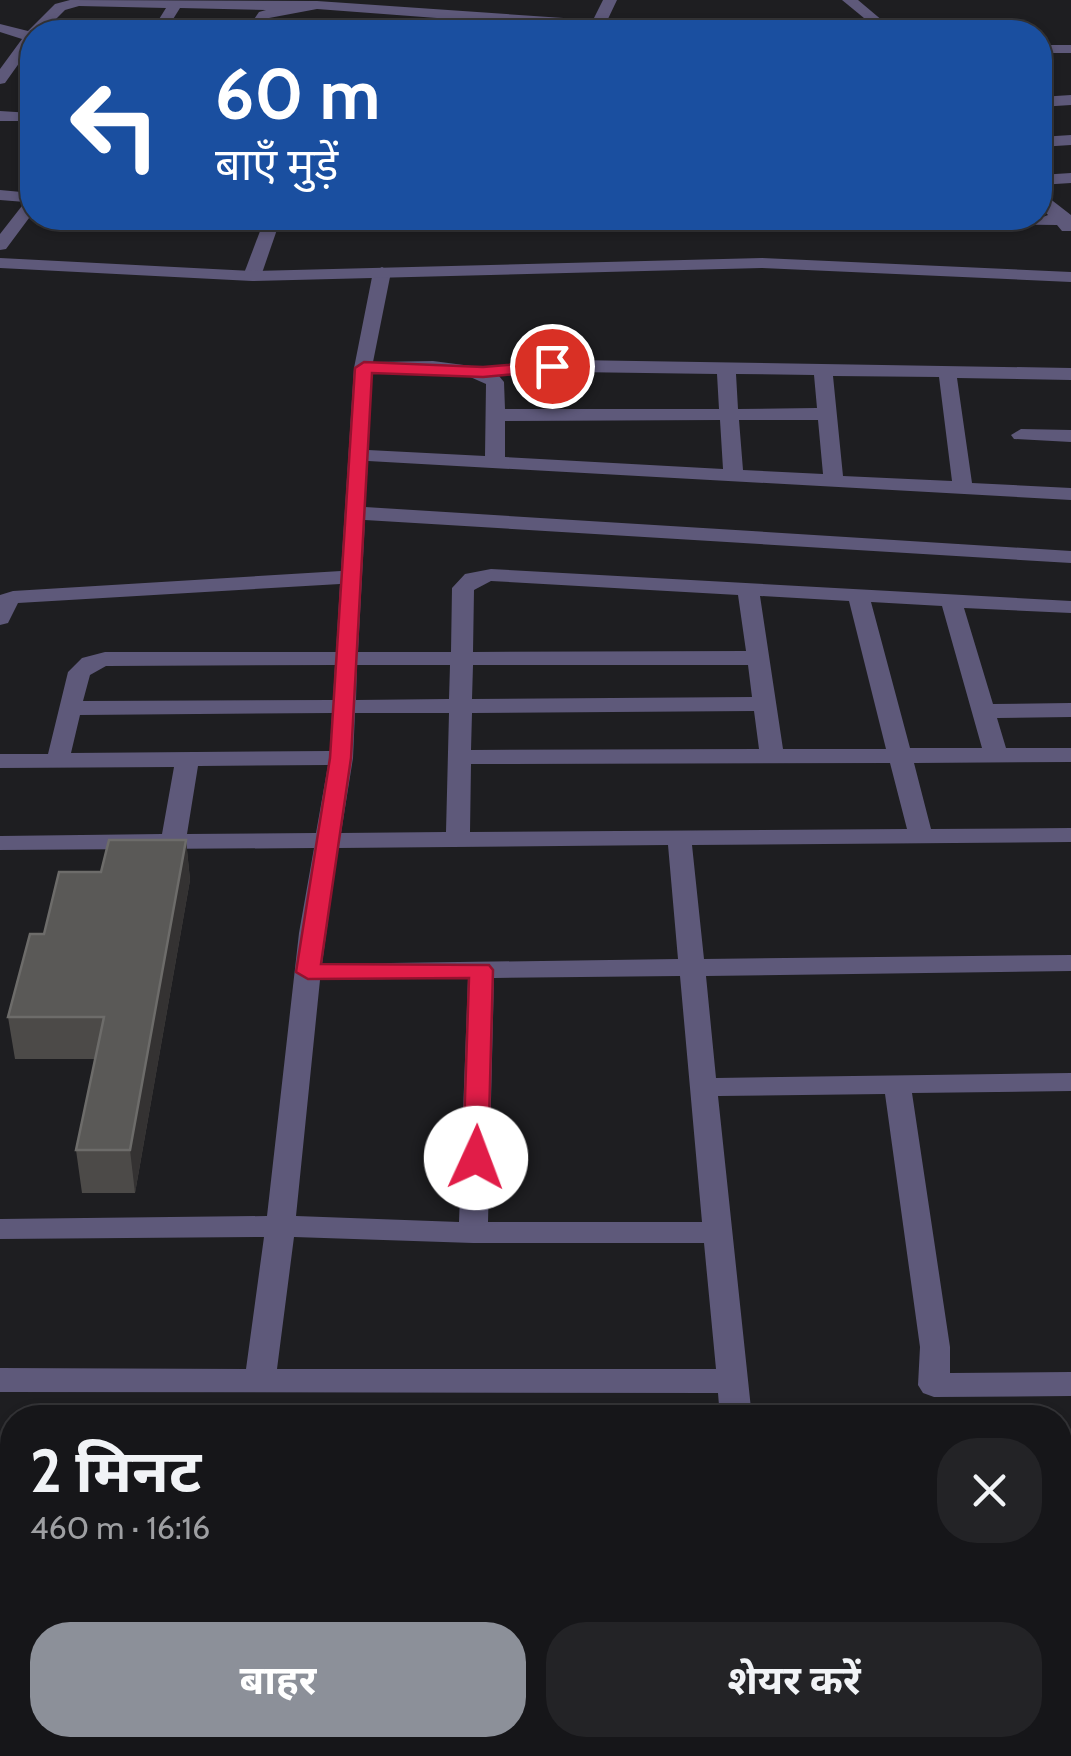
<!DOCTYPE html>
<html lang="hi">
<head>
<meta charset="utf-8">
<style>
	:root { --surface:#161619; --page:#232326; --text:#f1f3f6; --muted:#9e9fa2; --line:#353538; --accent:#8c9099 }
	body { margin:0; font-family:Cabin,"Noto Sans Devanagari",sans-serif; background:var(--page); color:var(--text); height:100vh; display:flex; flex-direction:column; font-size:38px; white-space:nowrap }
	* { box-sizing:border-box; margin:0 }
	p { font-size:32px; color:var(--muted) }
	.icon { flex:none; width:55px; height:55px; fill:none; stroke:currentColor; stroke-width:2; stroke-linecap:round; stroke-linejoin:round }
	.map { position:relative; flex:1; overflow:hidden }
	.drawer { position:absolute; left:0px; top:1405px; width:1072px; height:352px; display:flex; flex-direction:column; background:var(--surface); border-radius:40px 40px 0 0; box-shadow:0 2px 8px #0004,0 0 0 2px var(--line) }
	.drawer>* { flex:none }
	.top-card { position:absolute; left:20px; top:20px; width:1032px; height:210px; border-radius:40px; box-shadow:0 2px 8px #0004,0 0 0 2px var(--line); background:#1a4fa0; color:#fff; overflow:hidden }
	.pin { position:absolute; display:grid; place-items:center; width:85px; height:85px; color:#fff; margin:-42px; border:5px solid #fff; border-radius:50%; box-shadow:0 2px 10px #0007 }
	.me { position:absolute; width:110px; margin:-55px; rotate:2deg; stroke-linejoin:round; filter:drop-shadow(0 0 8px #0008) }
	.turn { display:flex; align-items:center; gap:35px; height:210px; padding:0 30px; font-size:45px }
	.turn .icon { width:130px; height:130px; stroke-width:2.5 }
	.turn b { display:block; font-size:70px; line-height:85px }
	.round { display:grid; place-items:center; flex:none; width:105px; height:105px; border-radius:40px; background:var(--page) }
	.headline { display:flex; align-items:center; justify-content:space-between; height:170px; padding:0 30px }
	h1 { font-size:60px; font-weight:700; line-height:75px }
	.cta { display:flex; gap:20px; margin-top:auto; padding:20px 30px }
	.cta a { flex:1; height:115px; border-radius:40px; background:var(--accent); color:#fff; font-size:40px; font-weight:700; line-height:115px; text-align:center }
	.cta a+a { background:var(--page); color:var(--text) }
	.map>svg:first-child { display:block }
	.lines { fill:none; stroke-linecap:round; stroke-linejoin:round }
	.minor { fill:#5e597a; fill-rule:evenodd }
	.tertiary { fill:#5e597a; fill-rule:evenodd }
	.wall { fill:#4c4a48 }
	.shaded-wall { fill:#343232 }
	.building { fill:#5a5957; stroke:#6d6c6a; stroke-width:2.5 }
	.route { fill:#e11d48; stroke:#92132f; stroke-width:2.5 }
</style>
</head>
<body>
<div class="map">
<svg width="1071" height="1756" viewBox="0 0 1071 1756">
	<rect width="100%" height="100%" fill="#1e1e21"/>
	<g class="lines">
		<g class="minor">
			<path d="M70 0 317 1 593 20 603 0H617L607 21 721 28 728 32 597 30 317 9 269 18 259 32H245L259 12 266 10 180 8 165 32H151L166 8 79 6 65 10 43 32H32V45L5 83 0 84V69L22 39 0 32V24L28 31 55 4Z"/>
			<path d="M842 0H858L896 32H881Z"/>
			<rect x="1040" y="45" width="31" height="8"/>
			<path d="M1071 95V105L1040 107V97Z"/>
			<path d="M0 111 32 113V121H0Z"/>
			<path d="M1071 135V145L1040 147V137Z"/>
			<path d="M1071 173V183L1040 185V175Z"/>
			<path d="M0 190 32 193V214L6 249 0 250V234L25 202 0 200Z"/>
			<path d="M1040 191 1071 215V231H1062L1057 225 873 223 865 218H1040L1048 215 1040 206Z"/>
			<path d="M265 218H281L261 276 246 280 243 276Z"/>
			<path d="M382 267 391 272 373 362 433 361 479 367 573 360 1071 368V380L957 378 972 483 1071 488V500L368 461 365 507 1071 551V563L365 520 358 652H451L452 588 465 574 491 569 1071 601V613L964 608 993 704 1071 703V717L997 718 1006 748H1071V762L914 763 931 829 1071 828V842L692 845 704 959 1071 955V971L706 976 716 1078 1071 1073V1091L912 1093 950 1347V1373L1071 1372V1396L934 1397 923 1393 918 1385 920 1347 885 1094 718 1096 752 1418H720L718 1393 0 1392V1368L246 1369 264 1237 0 1239V1219L267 1216 299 933 314 848 0 850V836L162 834 174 767 0 768V754H48L68 672 82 658 105 652H336L340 584 18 603 8 623 0 625V595L13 591 341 571 354 368 373 272ZM413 372 468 376 486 384 485 456 368 450 372 373ZM573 372 717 374 719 409H505L504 382 499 376ZM736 374 814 375 817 408 738 409ZM833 376 939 377 952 481 843 476ZM720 420 723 469 505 457V421ZM739 420H818L823 474 743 470ZM491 581 738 595 746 651 473 652 474 590ZM760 596 849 601 886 749H783ZM871 602 942 606 982 748H910ZM335 665 333 700 83 701 90 675 106 666ZM357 665H450L449 699 356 700ZM473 665H748L752 697 472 699ZM754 711 759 749 471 750 472 713ZM332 713 330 751 71 753 80 715ZM355 713H449L446 832 341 833 353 758ZM890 763 907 829 470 832 471 764ZM328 765 316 833 187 834 198 766ZM668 845 678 959 322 964 338 848ZM680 976 702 1222H488L494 978ZM468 978 459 1222 296 1216 320 980ZM294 1237 473 1243H704L716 1369H277Z"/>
			<path d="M1021 429 1071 430V442L1014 439 1011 435Z"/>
			<rect x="1060" y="1629" width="11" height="28"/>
			<path d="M0 1633 12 1634V1662L0 1663Z"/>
			<path d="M182 1745H218L217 1756H181Z"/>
		</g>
		<path class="tertiary" d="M0 258 252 271 762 258 1071 272V282L762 268 252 281 0 268Z"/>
	</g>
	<path class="wall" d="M186 840 190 880 135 1193H82L76 1150 95 1059H15L8 1017 44 934 101 872Z"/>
	<path class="shaded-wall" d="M186 840 190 880 135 1193 130 1150Z"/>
	<path class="building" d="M109 840H186L130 1150H76L104 1017H8L30 934H44L59 872H101Z"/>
	<path class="route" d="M552 361 560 366 558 370 483 377 372 373 351 758 321 964 489 965 493 970 488 1158 485 1164H466L463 1158 469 978 308 979 296 972 330 758 355 368 364 362 483 367Z"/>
</svg>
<div class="pin" style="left:552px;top:366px;background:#d93025"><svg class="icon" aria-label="arrive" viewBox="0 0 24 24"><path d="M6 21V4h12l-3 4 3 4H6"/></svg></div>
<svg class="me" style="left:476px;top:1158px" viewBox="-20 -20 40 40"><circle r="19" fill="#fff"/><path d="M0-13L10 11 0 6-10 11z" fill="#e11d48"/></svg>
<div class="top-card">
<div class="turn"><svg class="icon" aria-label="left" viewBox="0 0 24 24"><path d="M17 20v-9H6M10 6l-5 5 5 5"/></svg><div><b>60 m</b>बाएँ मुड़ें</div></div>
</div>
<section class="drawer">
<div class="headline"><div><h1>2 मिनट</h1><p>460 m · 16:16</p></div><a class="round"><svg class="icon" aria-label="close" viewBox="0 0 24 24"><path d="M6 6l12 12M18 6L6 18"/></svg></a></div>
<div class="cta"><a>बाहर</a><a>शेयर करें</a></div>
</section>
</div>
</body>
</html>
